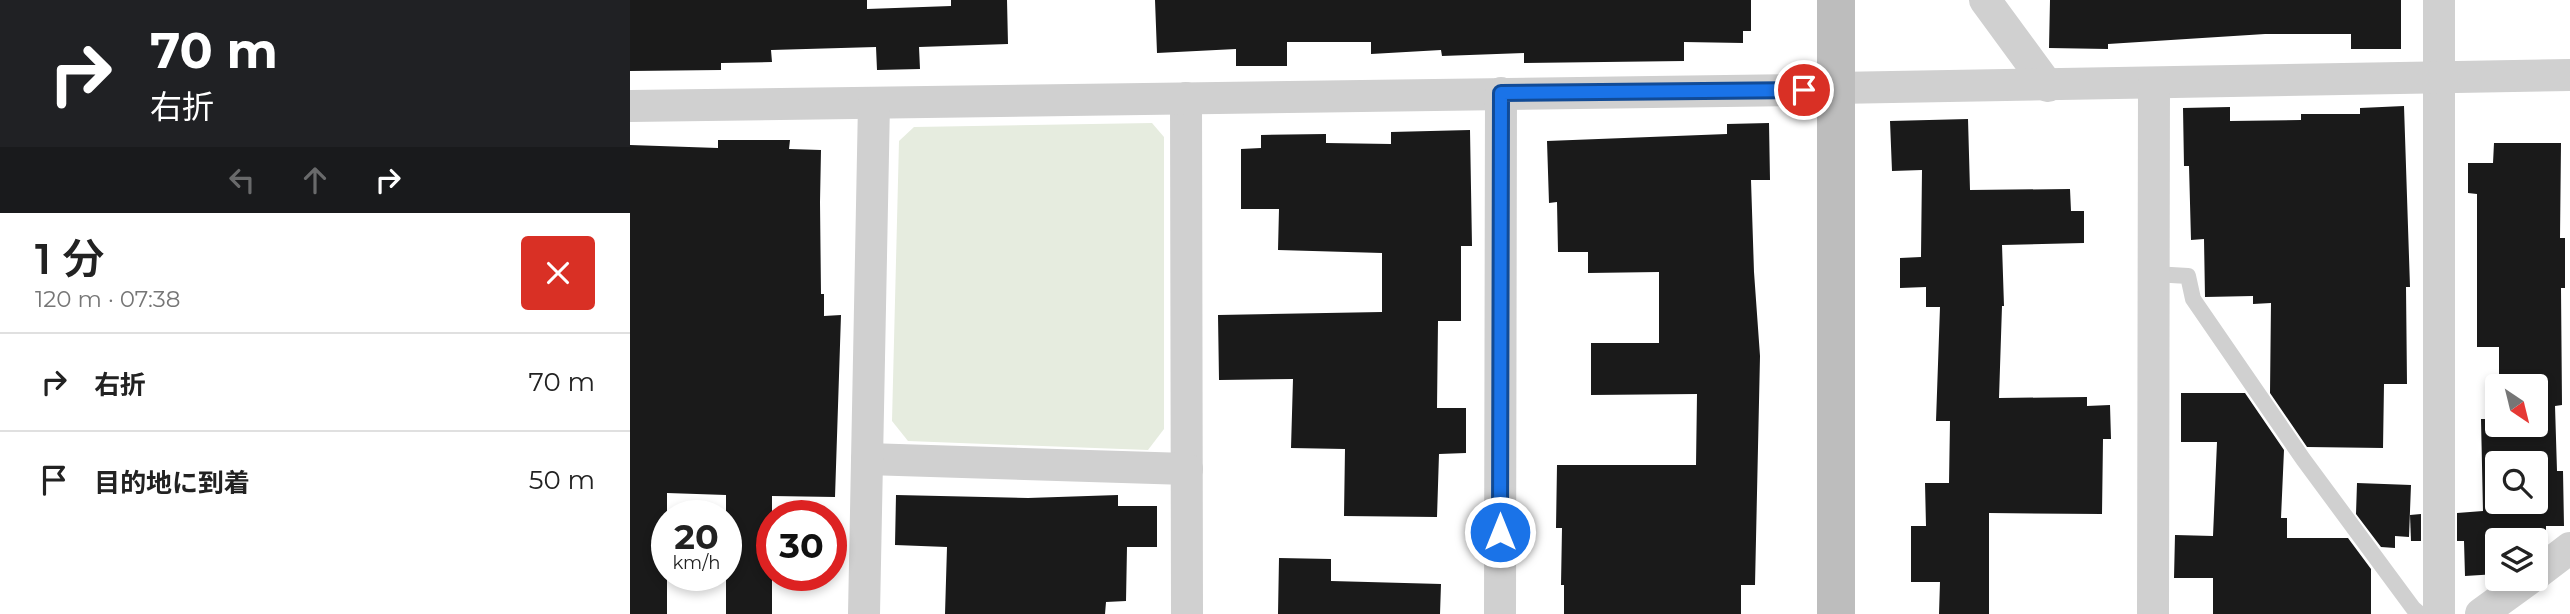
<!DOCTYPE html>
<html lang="ja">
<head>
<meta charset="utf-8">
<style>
	:root { --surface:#fff; --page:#f2f2f2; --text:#222; --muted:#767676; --line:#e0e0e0 }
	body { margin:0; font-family:Montserrat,"Noto Sans JP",sans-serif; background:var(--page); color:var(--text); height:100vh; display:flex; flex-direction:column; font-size:26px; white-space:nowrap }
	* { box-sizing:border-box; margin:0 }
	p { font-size:23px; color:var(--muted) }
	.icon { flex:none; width:38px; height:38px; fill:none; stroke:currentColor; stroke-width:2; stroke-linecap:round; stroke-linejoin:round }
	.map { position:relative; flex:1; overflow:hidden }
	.sheet { display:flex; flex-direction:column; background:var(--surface); width:630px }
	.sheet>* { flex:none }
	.guide { background:#202124; color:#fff; overflow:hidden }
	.needle { width:46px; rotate:145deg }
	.controls { position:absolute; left:1855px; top:374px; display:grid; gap:14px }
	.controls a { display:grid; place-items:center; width:63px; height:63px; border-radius:7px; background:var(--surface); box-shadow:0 4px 10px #0003; font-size:35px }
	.speed { position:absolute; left:21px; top:500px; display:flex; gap:14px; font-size:35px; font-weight:700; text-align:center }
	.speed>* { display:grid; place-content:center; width:91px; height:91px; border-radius:50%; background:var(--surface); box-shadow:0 4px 10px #0003; line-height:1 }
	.speed small { font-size:18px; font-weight:400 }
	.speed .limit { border:10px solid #d22; background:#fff; color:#111 }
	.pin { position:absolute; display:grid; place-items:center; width:60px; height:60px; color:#fff; margin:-30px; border:4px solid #fff; border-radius:50%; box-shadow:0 2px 7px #0007 }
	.me { position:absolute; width:77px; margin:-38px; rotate:0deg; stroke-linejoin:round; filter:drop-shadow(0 0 5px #0008) }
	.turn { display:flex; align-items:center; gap:24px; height:147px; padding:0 35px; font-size:32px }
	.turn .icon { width:91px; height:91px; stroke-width:2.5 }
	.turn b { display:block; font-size:49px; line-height:60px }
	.lanes { display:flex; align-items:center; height:66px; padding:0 35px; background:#0003; justify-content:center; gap:35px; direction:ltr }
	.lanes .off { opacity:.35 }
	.round { display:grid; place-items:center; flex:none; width:74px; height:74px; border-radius:7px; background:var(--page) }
	.overview { display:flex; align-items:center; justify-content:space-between; height:119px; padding:0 35px }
	h1 { font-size:42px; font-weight:600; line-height:52px }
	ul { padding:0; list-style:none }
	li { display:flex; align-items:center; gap:21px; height:98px; padding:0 35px; border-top:2px solid var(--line) }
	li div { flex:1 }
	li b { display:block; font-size:26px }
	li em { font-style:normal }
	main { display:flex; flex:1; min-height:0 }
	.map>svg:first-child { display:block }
	.green { fill:#e6ecdf }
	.building { fill:#1a1a1a; fill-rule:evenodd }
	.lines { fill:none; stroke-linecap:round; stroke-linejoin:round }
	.lane { stroke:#d0d0d0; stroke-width:16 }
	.street { stroke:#d0d0d0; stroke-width:32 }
	.secondary { stroke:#bdbdbd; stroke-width:38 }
	.route-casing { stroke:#114b97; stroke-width:18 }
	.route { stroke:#1a73e8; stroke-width:12 }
</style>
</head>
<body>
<main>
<section class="sheet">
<div class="guide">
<div class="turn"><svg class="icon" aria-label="right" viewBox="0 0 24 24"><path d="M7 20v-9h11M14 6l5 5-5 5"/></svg><div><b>70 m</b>右折</div></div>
<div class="lanes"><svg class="icon off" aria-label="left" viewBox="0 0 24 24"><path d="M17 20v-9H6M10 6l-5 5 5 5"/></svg><svg class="icon off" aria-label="ahead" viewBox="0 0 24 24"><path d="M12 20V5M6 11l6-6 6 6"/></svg><svg class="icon" aria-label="right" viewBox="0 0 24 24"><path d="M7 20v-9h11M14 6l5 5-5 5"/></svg></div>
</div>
<div class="overview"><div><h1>1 分</h1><p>120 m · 07:38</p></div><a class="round" style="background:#d93025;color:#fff"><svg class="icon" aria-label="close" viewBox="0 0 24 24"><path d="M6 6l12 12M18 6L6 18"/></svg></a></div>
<ul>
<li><svg class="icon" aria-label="right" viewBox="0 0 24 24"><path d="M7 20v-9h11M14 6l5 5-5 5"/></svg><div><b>右折</b></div><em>70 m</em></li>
<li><svg class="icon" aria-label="arrive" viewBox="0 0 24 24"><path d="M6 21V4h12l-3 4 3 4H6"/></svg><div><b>目的地に到着</b></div><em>50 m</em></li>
</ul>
</section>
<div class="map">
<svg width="1940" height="614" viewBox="0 0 1940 614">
	<rect width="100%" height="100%" fill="#fff"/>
	<path class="green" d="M522 123 534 137V429L518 450 278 441 262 421 269 141 284 127Z"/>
	<g class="building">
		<path d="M0 0H237V9L321 6V0H377L378 44 289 47 290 69 247 70 246 47 141 50 142 62 91 63V70L0 71Z"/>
		<path d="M525 0H1121V31H1113V43L1054 42V61L894 63V53L812 56 811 50 741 54V42H657V66H606V49L527 53Z"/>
		<path d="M1420 0H1771V49H1721V34H1635L1478 44V49L1419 48Z"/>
		<path d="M1774 106 1780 287H1776L1777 384H1754L1753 448 1677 447 1640 393 1641 303 1623 304V296L1575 297 1574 239 1561 240 1559 166H1554L1553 108 1600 107V121L1671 120V114H1730V108Z"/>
		<path d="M1338 119 1340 190 1440 189 1441 211H1454V243L1372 245 1374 306H1372L1369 398 1457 397V406L1480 405 1481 439H1473L1472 514 1359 513V614H1309L1310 582H1281V526H1296L1295 483H1319L1320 421H1306L1310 307H1296V287L1270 288V258L1291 257 1292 170 1262 171 1260 121Z"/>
		<path d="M1139 123 1140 180H1121L1124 272 1130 356 1125 585H1111V614H934V585H931L932 528H926L927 465H1066L1067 394 961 395V343H1029V272L958 273V252H928L927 202 919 203 917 141 1097 134V124Z"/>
		<path d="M840 130 842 246H831V321H808L807 408H836V453L809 454 807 517 714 516 715 449 661 448 663 379 589 380 588 315 752 312V253L648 250 649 209H611V149L631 148V135L696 134V143L761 144V132Z"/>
		<path d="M88 140H160L159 149 191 150 190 202 191 294H194V316L211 315 205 497 142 496V614H96V495L37 493V614H0V145L88 148Z"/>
		<path d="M1864 143H1931L1930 238H1935V288H1931L1932 405 1925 406 1927 471H1933L1934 526H1916V540L1867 541V574L1835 576 1834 541H1827V513L1853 511 1851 419H1867V425H1906V387H1869V347H1847V194L1838 193V163H1863ZM1867 464H1906V502H1867Z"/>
		<path d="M1551 393H1615L1654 450 1651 518H1657V538H1718L1741 569V614H1583V578H1544L1545 535 1583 536 1587 442H1551Z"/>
		<path d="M1727 483 1781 485 1779 537 1765 536V548L1751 547 1726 514Z"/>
		<path d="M266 495 398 498 488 495V506H527V547H497L496 601 476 602 475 614H315L317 547 265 545Z"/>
		<path d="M1791 514V541H1781L1780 515Z"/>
		<path d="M649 558 701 559V581L811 584 810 614H648Z"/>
	</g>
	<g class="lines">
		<path class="lane" d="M1524 274 1558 276 1563 299 1673 459 1783 608 1790 614"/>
		<g class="street">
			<path d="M1355 0 1418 86"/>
			<path d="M1809 0V614"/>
			<path d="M1205 88 1940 75"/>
			<path d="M556 98 557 614"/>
			<path d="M0 106 1174 90"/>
			<path d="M237 459 557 469"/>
			<path d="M1906 574 1940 548"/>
			<path d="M234 614 244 103"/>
			<path d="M870 614 871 93"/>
			<path d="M1523 614 1524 83"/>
			<path d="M1851 614 1899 579"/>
		</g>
		<path class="secondary" d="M1206 0V614"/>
	</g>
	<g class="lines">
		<defs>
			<path id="route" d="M870 532 871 93 1174 90"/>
		</defs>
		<use href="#route" class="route-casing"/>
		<use href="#route" class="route"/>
	</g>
</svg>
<div class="controls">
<a><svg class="needle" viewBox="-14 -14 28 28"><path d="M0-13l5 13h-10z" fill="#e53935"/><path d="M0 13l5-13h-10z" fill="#767676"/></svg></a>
<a><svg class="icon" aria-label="search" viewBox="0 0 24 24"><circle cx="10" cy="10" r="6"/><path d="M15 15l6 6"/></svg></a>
<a><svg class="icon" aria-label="layers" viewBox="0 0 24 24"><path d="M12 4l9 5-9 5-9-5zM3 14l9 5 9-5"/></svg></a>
</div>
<div class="speed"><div>20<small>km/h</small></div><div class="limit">30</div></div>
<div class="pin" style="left:1174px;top:90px;background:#d93025"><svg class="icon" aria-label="arrive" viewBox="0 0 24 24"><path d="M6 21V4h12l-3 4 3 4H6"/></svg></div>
<svg class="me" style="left:870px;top:532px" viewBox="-20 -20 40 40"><circle r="17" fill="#1a73e8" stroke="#fff" stroke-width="3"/><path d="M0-11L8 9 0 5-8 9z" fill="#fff"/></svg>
</div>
</main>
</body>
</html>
